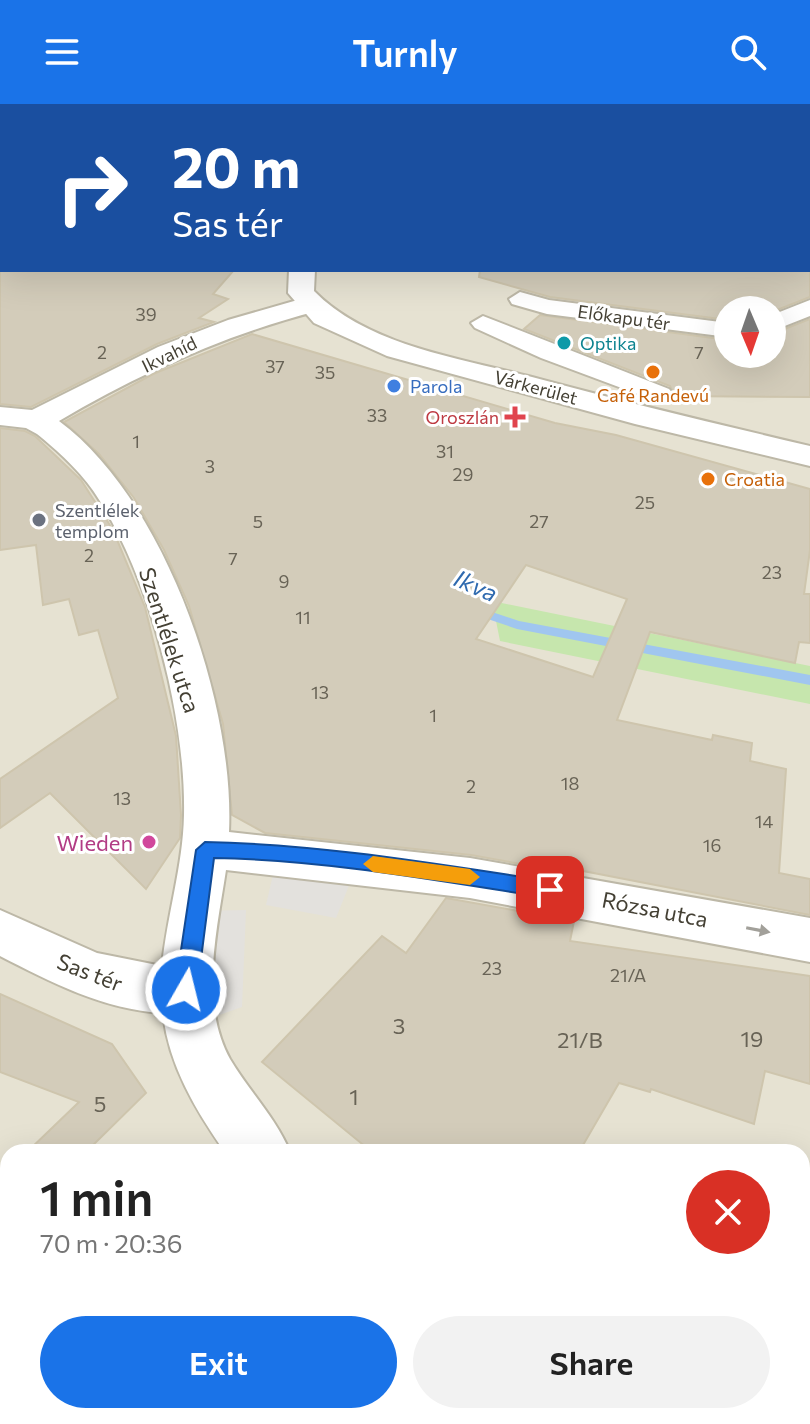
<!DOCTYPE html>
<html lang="en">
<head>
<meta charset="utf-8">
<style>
	:root { --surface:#fff; --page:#f2f2f2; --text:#222; --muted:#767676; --accent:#1a73e8 }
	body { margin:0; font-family:Commissioner,sans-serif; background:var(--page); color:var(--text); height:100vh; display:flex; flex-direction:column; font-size:30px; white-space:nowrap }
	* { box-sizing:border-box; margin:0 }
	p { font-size:26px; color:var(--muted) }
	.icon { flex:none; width:44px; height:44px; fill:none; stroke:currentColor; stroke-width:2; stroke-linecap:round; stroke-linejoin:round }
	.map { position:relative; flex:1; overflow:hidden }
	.details { position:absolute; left:0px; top:1040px; width:810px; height:280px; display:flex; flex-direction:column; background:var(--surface); border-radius:24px 24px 0 0; box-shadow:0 8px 32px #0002 }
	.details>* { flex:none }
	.hud { position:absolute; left:0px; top:0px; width:810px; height:168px; box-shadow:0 8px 32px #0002; background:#1a4fa0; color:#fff; overflow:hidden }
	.needle { width:52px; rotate:178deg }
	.buttons { position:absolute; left:714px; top:192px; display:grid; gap:16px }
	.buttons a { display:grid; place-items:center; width:72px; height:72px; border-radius:50%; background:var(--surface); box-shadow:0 8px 32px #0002; font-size:40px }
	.pin { position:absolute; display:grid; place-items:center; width:68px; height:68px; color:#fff; margin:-34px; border-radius:16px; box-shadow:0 4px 12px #0006 }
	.me { position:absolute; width:88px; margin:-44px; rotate:8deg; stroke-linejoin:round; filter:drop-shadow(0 0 6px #0008) }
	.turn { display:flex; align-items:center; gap:28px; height:168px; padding:0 40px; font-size:36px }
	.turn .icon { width:104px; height:104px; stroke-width:2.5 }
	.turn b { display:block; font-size:56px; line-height:68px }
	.round { display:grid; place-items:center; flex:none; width:84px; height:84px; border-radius:42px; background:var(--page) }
	.head { display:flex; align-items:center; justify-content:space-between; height:136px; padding:0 40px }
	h1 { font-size:48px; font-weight:600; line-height:60px }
	.cta { display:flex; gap:16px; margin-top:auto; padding:16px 40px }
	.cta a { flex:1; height:92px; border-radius:48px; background:var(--accent); color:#fff; font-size:32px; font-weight:600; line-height:92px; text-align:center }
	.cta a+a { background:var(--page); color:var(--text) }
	header { display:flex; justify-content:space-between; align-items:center; height:104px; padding:0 40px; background:var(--accent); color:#fff; font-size:36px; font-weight:600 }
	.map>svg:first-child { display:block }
	.residential { fill:#e6e2d2; fill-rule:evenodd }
	.green { fill:#c6e6ad }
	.parking { fill:#e3e1dd }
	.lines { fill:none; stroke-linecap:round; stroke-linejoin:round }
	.stream { fill:#a0c6ef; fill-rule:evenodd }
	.building { fill:#d3ccba; stroke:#cec5ad; stroke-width:2; fill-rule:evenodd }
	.pedestrian-casing { stroke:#bdb8a7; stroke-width:4 }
	.minor-casing { stroke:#bdb8a7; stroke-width:4 }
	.tertiary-casing { stroke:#bdb8a7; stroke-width:4 }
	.pedestrian { fill:#fff; fill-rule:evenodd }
	.minor { fill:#fff; fill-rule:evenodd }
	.tertiary { fill:#fff; fill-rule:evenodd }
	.oneway { fill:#a2a09a }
	.route { fill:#1a73e8; stroke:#114b97; stroke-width:2 }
	.slow { fill:#f59e0b }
	.culture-dot { fill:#0f9aa8; stroke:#fff; stroke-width:3 }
	.food-dot { fill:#e8710a; stroke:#fff; stroke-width:3 }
	.shop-dot { fill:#3f7fe0; stroke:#fff; stroke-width:3 }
	.health-dot { fill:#e0444e; stroke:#fff; stroke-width:3 }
	.worship-dot { fill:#6b7280; stroke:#fff; stroke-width:3 }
	.hotel-dot { fill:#d1479c; stroke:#fff; stroke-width:3 }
	.labels { text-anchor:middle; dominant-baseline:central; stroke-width:6; stroke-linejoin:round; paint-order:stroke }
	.number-label { font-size:18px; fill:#686356 }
	.far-street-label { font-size:18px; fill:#444034; stroke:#fff }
	.far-culture-label { font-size:18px; fill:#0d838f; stroke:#fff; text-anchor:start }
	.far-shop-label { font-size:18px; fill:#366cbe; stroke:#fff; text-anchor:start }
	.far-food-label { font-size:18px; fill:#c56008; stroke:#fff }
	.far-health-label { font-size:18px; fill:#be3a42; stroke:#fff; text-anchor:end }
	.far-worship-label { font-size:18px; fill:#5b616d; stroke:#fff; text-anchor:start }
	.street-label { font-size:22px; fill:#444034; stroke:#fff }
	.hotel-label { font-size:22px; fill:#b23c85; stroke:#fff; text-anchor:end }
	.near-number-label { font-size:22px; fill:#686356 }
	.water-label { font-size:24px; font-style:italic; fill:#2f6aaf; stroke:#fff }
</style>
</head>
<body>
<header><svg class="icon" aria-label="menu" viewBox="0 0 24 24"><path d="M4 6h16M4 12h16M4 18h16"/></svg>Turnly<svg class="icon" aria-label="search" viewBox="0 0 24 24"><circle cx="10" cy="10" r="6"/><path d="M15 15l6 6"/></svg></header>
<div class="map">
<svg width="810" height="1320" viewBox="0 0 810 1320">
	<rect width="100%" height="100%" fill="#f2efe4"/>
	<path class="residential" d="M0 0H810V1320H0ZM2 2H808V166H2ZM728 206H772V250H728ZM8 1048H802V1312H8Z"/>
	<path class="green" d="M492 497 810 562V600L500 537Z"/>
	<g class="parking">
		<path d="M278 749 358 759 336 814 266 801Z"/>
		<path d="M246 806 242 903 191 921 198 807Z"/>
	</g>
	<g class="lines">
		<path class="stream" d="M474 502 519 517 810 571V581L517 525 470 509 468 506Z"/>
	</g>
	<g class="building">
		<path d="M0 166H234L213 190 228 195 199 214 214 218 157 240 31 303 0 300Z"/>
		<path d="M480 166H810V193L772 208 728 206V216L550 193 479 173Z"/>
		<path d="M540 211 728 236V250H772V230L810 215V293L675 292 670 282 524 225Z"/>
		<path d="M252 230 555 319 616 331 810 385V446L804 490H810V539L799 538 795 559 650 528 617 616 712 636 713 631 752 639 750 657 786 665 779 769 810 775V811L583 767 582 771 471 751 265 729 232 711 223 620 189 502 164 446 134 394 99 350 64 318 153 270ZM526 461 627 495 593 573 476 535Z"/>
		<path d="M0 324 25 327 35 332 81 376 113 426 145 503 176 632 181 711 180 734 146 785 50 689 0 724V675L118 594 98 526 79 531 69 495 43 501 36 441 0 446Z"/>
		<path d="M446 794 574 817 570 837 810 872V980L765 967 754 1020 651 985 650 988 619 979 579 1048H372L262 958 382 832 406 849Z"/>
		<path d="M0 890 112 940 146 989 86 1048H27L79 998 0 968Z"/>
	</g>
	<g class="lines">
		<defs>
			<g id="pedestrian">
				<path d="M808 98 810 99V112L808 111Z"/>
				<path d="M520 188 549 196 728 219V233L547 210 512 200 509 195Z"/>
				<path d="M810 196V212L772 227V211Z"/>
				<path d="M483 212 669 285 673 290 660 298 651 295 541 254 475 224 471 219Z"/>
			</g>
			<g id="minor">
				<path d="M653 0H672L673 2H654Z"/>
				<path d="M792 0H810L808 4Z"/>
				<path d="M308 193 317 195 321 201 317 207C225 231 140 269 59 317 165 395 235 599 229 728L470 754 810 814V858L470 794 226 766C217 826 199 899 230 955 249 987 276 1014 290 1048H225C196 1007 168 960 163 909 104 906 51 878 0 852V806L97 849 162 862C167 811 183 762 184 711 186 613 150 473 96 391 82 369 57 346 37 330L26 324 0 321V303L32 306 158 243 228 216Z"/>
				<path d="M535 1312H610L614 1320H538Z"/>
			</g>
			<g id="tertiary">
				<rect x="337" y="0" width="18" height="2"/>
				<path d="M289 166H315L314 187C368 242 460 254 532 273 624 298 717 320 810 342V362L635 320 387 252 314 219 288 189Z"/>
			</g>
		</defs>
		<use href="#pedestrian" class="pedestrian-casing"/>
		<use href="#minor" class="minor-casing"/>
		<use href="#tertiary" class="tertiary-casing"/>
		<use href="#pedestrian" class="pedestrian"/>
		<use href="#minor" class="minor"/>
		<use href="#tertiary" class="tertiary"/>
	</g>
	<defs><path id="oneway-solid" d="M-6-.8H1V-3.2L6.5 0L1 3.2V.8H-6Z" transform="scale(2)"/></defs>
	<use class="oneway" href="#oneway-solid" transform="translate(758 826) rotate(11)"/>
	<path class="route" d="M205 738C321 740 436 760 550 777L560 786 550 794C439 777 327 756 214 754L197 886 193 893 186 895 178 893 175 886 196 746Z"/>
	<path class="slow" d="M373 752 470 765 480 773 470 781 373 768 363 760Z"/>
	<circle class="culture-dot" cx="564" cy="239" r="8"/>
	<g class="food-dot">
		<circle cx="653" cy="268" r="8"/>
		<circle cx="708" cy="375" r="8"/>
	</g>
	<circle class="shop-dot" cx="394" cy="282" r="8"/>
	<path class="health-dot" d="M511 301h8v8h8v8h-8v8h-8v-8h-8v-8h8z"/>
	<circle class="worship-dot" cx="39" cy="416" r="8"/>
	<circle class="hotel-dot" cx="149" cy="738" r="8"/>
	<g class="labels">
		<g class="number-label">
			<text x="146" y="210">39</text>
			<text x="102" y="248">2</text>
			<text x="699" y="248">7</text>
			<text x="275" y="262">37</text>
			<text x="325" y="268">35</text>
			<text x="377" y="311">33</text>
			<text x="136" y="337">1</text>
			<text x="445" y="347">31</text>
			<text x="210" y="362">3</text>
			<text x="463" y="370">29</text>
			<text x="645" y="398">25</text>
			<text x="258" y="417">5</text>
			<text x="539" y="417">27</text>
			<text x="89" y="451">2</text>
			<text x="233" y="454">7</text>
			<text x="772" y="468">23</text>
			<text x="284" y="477">9</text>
			<text x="303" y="513">11</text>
			<text x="320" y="588">13</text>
			<text x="433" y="611">1</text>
			<text x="570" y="679">18</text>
			<text x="471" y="682">2</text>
			<text x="122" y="694">13</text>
			<text x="764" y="717">14</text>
			<text x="712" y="741">16</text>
			<text x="492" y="864">23</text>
			<text x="628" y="871">21/A</text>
		</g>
		<g class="far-street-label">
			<text transform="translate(624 213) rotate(8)">Előkapu tér</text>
			<text transform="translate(169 250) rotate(-26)">Ikvahíd</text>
			<text transform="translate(536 283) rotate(15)">Várkerület</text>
		</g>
		<g class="far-culture-label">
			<text x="580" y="239">Optika</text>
		</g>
		<g class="far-shop-label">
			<text x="410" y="282">Parola</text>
		</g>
		<g class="far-food-label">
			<text x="653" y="291">Café Randevú</text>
			<text x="724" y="375" text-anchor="start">Croatia</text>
		</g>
		<g class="far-health-label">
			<text x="499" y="313">Oroszlán</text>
		</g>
		<g class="far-worship-label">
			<text x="55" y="406">Szentlélek<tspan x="55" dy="21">templom</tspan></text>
		</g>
		<g class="street-label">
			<text transform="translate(170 536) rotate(72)">Szentlélek utca</text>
			<text transform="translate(655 805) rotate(11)">Rózsa utca</text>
			<text transform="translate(90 868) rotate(21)">Sas tér</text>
		</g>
		<g class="hotel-label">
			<text x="133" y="738">Wieden</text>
		</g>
		<g class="near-number-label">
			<text x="399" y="921">3</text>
			<text x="752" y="934">19</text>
			<text x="580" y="935">21/B</text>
			<text x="354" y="992">1</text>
			<text x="100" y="999">5</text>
		</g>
		<g class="water-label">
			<text transform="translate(476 481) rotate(24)">Ikva</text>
		</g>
	</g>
</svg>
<div class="buttons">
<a><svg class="needle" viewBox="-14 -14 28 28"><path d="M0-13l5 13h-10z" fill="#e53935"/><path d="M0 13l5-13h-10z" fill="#767676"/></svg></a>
</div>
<div class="pin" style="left:550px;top:786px;background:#d93025"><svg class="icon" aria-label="arrive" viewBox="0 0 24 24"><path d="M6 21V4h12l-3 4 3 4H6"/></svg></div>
<svg class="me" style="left:186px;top:886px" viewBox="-20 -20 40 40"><circle r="17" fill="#1a73e8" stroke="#fff" stroke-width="3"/><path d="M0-11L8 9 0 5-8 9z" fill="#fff"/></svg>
<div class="hud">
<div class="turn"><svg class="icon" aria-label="right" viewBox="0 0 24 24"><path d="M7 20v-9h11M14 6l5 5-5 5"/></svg><div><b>20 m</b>Sas tér</div></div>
</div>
<section class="details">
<div class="head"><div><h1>1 min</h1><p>70 m · 20:36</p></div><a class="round" style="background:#d93025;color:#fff"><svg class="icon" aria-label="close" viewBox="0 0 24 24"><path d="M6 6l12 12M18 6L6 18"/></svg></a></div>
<div class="cta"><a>Exit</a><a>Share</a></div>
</section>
</div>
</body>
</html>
